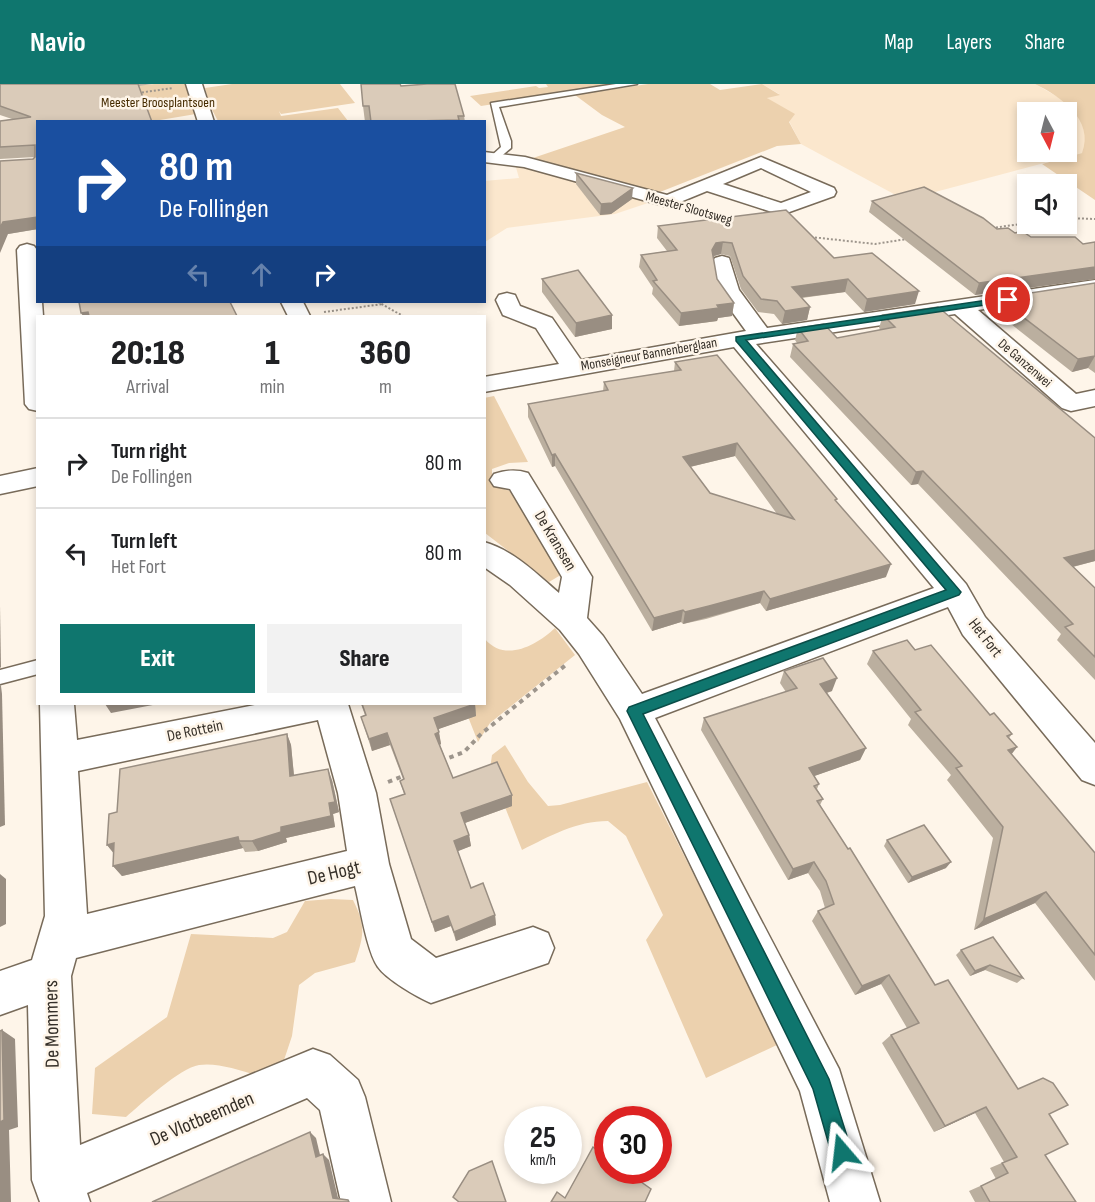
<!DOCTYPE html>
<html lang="en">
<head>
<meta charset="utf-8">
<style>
	:root { --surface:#fff; --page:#f2f2f2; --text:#202124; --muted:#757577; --line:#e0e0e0; --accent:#0f766e }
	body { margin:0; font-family:"Sofia Sans Condensed",sans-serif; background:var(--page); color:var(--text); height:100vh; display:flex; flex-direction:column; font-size:22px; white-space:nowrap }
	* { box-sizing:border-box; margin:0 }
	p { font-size:20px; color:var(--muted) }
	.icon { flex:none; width:33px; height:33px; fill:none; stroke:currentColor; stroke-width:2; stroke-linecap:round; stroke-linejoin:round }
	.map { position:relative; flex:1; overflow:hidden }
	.sheet { position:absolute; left:36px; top:231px; width:450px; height:390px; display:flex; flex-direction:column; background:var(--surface); border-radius:0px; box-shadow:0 3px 9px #0003 }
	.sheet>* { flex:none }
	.hud { position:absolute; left:36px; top:36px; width:450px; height:183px; border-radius:0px; box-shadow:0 3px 9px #0003; background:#1a4fa0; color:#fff; overflow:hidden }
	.needle { width:39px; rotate:173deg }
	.fabs { position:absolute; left:1017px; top:18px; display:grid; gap:12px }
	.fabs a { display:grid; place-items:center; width:60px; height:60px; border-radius:0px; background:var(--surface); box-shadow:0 3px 9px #0003; font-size:30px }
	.speed { position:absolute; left:504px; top:1022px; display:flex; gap:12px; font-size:30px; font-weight:700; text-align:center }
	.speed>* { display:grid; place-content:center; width:78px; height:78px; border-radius:50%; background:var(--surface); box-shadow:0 3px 9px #0003; line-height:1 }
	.speed small { font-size:15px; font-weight:400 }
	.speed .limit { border:9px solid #d22; background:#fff; color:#111 }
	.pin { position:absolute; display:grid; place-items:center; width:51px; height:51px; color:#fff; margin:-26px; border:3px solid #fff; border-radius:50%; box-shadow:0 2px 6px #0007 }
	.me { position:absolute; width:66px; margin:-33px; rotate:343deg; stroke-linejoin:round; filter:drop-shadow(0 0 4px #0008) }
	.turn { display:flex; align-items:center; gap:21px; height:126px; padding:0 24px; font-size:27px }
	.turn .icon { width:78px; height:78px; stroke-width:2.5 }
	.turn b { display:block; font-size:42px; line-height:51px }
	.lanes { display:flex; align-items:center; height:57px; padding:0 24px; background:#0003; justify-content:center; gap:30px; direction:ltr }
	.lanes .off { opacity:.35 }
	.eta { display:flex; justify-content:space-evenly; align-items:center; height:102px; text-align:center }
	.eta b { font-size:36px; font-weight:800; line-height:42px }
	.action { display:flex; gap:12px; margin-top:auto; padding:12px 24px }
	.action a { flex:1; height:69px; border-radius:0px; background:var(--accent); color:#fff; font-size:24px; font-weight:800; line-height:69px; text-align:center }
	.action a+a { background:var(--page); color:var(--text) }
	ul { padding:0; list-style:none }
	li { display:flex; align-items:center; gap:18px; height:90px; padding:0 24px; border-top:2px solid var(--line) }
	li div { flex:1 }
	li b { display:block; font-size:22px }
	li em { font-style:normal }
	header { display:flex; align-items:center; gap:36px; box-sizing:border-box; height:84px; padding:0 30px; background:var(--accent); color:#fff }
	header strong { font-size:28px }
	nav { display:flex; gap:33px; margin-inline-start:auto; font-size:21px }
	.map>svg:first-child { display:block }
	.built { fill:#fbe7cd; fill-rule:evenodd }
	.green { fill:#ecd1ae }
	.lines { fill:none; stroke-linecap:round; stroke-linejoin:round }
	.service-casing { stroke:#786b5a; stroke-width:3 }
	.minor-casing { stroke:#786b5a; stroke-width:3 }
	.path-far1 { stroke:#9d958c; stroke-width:2; stroke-dasharray:2 2; stroke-linecap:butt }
	.path { stroke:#9d958c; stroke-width:4; stroke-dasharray:4.5 4.5; stroke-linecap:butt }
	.service { fill:#fff; fill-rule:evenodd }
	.minor { fill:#fff; fill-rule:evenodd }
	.wall { fill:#bbaf9f; fill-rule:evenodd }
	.shaded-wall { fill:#998e82 }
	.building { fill:#dacbb9; stroke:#998e82; stroke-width:1.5; fill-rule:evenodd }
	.route { fill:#0f766e; stroke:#0a4d48; stroke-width:1.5 }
	.labels { text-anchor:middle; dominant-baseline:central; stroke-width:5; stroke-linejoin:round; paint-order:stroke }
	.far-park-label { font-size:14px; fill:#452b00; stroke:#fef5e9 }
	.far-street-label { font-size:14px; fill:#352f28; stroke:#fef5e9 }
	.street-label { font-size:16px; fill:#352f28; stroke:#fef5e9 }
	.near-street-label { font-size:20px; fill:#352f28; stroke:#fef5e9 }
</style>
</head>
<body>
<header>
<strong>Navio</strong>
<nav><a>Map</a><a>Layers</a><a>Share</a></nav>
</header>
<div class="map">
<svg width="1095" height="1118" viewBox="0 0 1095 1118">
	<rect width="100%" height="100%" fill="#fef5e9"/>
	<g class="built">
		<path d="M762 0H1035L1063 16 1083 36 1086 45V62L1082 69 905 116 801 60 789 37 766 13 779 10ZM1028 28H1066V68H1028Z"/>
		<path d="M515 80H522L651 118 615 130 507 144 485 158 484 97 519 94Z"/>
	</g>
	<g class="green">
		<path d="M154 0H188L196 30 148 38 105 5Z"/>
		<path d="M232 0H340L355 19 281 30 279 27 281 32 338 24 348 37H218L209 20 205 4Z"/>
		<path d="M546 0H625L481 22 470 12 536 2 539 4 548 3Z"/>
		<path d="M648 0H710L720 6 762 0 780 11 767 14 795 30 789 38 801 60 777 62 660 108 530 75 625 43 602 31 575 11Z"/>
		<path d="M1035 0H1095V116L1042 80 1082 69C1095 36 1060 12 1035 0Z"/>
		<path d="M494 312 528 378 509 379 492 385V397L506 406 515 407 559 481V492L549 498 485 449 484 314Z"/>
		<path d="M555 544 575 571 490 639 478 658 463 620H484L485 555C505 579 537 561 555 544Z"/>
		<path d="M505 661 528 698 548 722 560 721 647 698 779 960 706 994 646 856 663 831 626 752 608 737C576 737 550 752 522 766L490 685 492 671Z"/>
		<path d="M331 815 353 816C366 842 364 851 355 878L315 889 299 901 292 952 283 979 263 993C244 988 219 978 199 981 180 984 141 1020 126 1033L92 1030 95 984 167 933 191 850 273 854 287 848 305 817Z"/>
	</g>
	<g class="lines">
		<defs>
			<g id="service">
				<path d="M616 0H637L499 23 511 57V64L498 75 490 73 501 63 491 19Z"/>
				<path d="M38 576V590L0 600V586Z"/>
			</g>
			<g id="minor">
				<path d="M186 0H202L214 38H198Z"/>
				<path d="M484 68 525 73 667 111 761 73 834 104 836 108 834 112 781 131 707 107 668 123 524 83 484 78ZM761 84 811 108 781 119 723 100Z"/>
				<path d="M27 160 34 162 37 166 38 218H42L43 232H38V327L29 325 25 320 17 166 20 162Z"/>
				<path d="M722 172 729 174 739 206 767 244 1095 196V208L978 226 1076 310 1095 306V322L1071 327 1062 324 955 230 756 260 966 500 985 533 1095 659V701L1082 696 963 551 948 523 655 634 839 985 880 1118H830L800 1007 620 635 579 570 560 546 510 501 484 483V458C513 466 537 490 559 509L562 493 510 405 494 402 490 396 494 390C506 386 516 385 528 389L592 493 587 534 603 552 642 610 934 504 734 263 484 308V293L559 280 536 244 503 231 496 216 499 211 507 209 515 211 520 222 552 234 581 276 746 247 717 207 712 178 715 174Z"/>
				<path d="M281 218H303L310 232H288Z"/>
				<path d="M38 384V402L0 410V392Z"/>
				<path d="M40 620H74L77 656 260 620H348L376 709 389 780 411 855 436 874 533 843 548 849 554 864 548 879 431 919C417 913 386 895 378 883 367 868 360 822 355 802L76 874 71 892 80 1061 313 965 330 971 358 996 365 1013 391 1118H341L320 1026 307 1014 87 1109 90 1118H40L32 1096 28 921 0 931V887L32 876 45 832ZM318 636 338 709 347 767 87 830 78 687Z"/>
			</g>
		</defs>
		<use href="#service" class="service-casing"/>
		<use href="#minor" class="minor-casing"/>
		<g class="path-far1">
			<path d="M138 9 173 4"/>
			<path d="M700 126 727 135"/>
			<path d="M1066 134 1095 135"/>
			<path d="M992 144 1028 139"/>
			<path d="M811 153 875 160 907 155"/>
			<path d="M378 218 403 232"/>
			<path d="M324 228 383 220"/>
		</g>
		<g class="path">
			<path d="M441 677 464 668 481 650 567 580"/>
			<path d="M388 698 406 691"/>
		</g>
		<use href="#service" class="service"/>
		<use href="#minor" class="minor"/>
	</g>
	<g class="wall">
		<path d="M0 0H152L139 2 38 145 8 150 33 75 35 73 0 75V37L12 35 0 31Z"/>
		<path d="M401 2 464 32 465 38H365L363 22Z"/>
		<path d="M576 89 632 115 611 130 600 131 576 100Z"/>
		<path d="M872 117 1031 153 1083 160 1095 158V195L975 211 869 128Z"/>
		<path d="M658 142 834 174 915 220 864 228 845 208 802 214 810 223 807 236 782 240 774 230 758 228 741 205 730 172 721 170 714 172 713 174 717 195 734 219 732 232 718 234 717 237 679 242 652 210 653 204 639 183 641 171 667 167 657 154Z"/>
		<path d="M542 195 612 231V245L575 253 542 208Z"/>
		<path d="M1095 199V289L1088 284 1072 288 993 226 998 214Z"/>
		<path d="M938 223 1095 477 1073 483 1095 504V596L1057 556 1061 550 918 400 911 401 790 273 793 260 797 259 795 256 798 244 837 254 881 246 879 244 883 231Z"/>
		<path d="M675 278 836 418 886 493 766 527 760 519 706 535 683 540 681 538 652 547 555 382 552 383 528 333V320L603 307 604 298 674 287ZM735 372 777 430 710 409 690 383Z"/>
		<path d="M915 566 1012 650 1009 654 1017 663 1011 670 1095 769V897L1035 819 974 846 993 754 947 696 951 691 908 641 911 635 867 580 873 567Z"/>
		<path d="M784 587 832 607 827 609 866 664 860 676 814 692 819 700 817 705 823 715 820 721 935 901 1018 1005 1049 1030 1045 1071 1076 1118H975L969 1107 996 1095 990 1084 1004 1078 975 1029 934 1048 882 959 891 951 907 944 881 900 855 911 812 837 818 827 825 824 820 807 808 789 788 796 701 646 704 634 786 608 780 599Z"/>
		<path d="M361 620H475L476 632 438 645 441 660 440 661 453 694 512 711V722L465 739 469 751 471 762 457 767 471 804 495 831 496 841 456 857 451 842 435 848 390 715 404 710 400 697 403 695 390 661 372 667 361 633 365 631Z"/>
		<path d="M287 650 291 661 294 691 332 696 339 728 333 730 335 743 286 754 287 758 258 767 245 768 243 764 122 792 113 782 114 769 107 761 117 728Z"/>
		<path d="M887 756 946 784 908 799 884 762Z"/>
		<path d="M961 866 1023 894 1017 899 985 886 970 892 956 871Z"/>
	</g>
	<g class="shaded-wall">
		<path d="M633 104 632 115 611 130 600 131 601 120Z"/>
		<path d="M38 133V145L8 150 0 169V144L3 138Z"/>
		<path d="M723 158 721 170 714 172 710 178 712 166 716 159Z"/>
		<path d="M1095 183V195L975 211 979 199Z"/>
		<path d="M848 195 845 208 789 215 792 203Z"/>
		<path d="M919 207 915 220 864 228 867 215Z"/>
		<path d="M734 219 732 232 718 234 717 237 679 242 681 229 717 221Z"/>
		<path d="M810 223 807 236 782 240 785 227Z"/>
		<path d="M88 228 90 232H83L81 229Z"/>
		<path d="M612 231V245L575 253 576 239Z"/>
		<path d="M1095 272 1088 284 1072 288 1078 275Z"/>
		<path d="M737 359 735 372 681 385 683 373Z"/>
		<path d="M555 370V382L552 383V371Z"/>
		<path d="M923 387 918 400 911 401 916 388Z"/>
		<path d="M1095 466V477L1056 487 1064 474Z"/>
		<path d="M891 480 886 493 766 527 770 515Z"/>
		<path d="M764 507 760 519 683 540 685 528Z"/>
		<path d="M0 522 1 583 0 584Z"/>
		<path d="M683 526 681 538 652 547 654 534Z"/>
		<path d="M837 594 832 607 815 612 820 600Z"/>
		<path d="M0 600 1 602 2 610 5 741 0 743Z"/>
		<path d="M105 620H158L111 629Z"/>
		<path d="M475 620 476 632 436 646 434 634Z"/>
		<path d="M439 648 441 660 437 662 435 650Z"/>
		<path d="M387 649 390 661 372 667 369 655Z"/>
		<path d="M287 650 291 661 295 703 290 692Z"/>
		<path d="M1017 663 1008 675V666Z"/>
		<path d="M866 664 860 676 803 696 809 684Z"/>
		<path d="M328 685 332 696 339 728 333 730 335 743 286 754 287 758 258 767 252 757 281 743 329 719Z"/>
		<path d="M512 711V722L462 740 461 729Z"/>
		<path d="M469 751 471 762 456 768 454 757Z"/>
		<path d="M238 753 239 757 243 764 122 792 113 782Z"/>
		<path d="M114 759 115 771 107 761Z"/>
		<path d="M814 778 808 789 788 796 793 785Z"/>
		<path d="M951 778 946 784 908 799 912 793Z"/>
		<path d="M0 790 6 795V840L0 843Z"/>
		<path d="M1046 808 1035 819 974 846 984 835Z"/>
		<path d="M495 831 496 841 456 857 454 848Z"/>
		<path d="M448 832 451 842 435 848 432 838Z"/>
		<path d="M990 881 985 886 970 892 975 887Z"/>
		<path d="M889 891 881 900 855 911 862 902Z"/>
		<path d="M2 946 15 955 18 1043 9 1046 11 1118H0V1038Z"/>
		<path d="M986 1023 975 1029 934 1048 945 1042Z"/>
		<path d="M310 1048 316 1054 322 1079 316 1073Z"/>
		<path d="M323 1070 329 1076 339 1118 333 1114Z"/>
	</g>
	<g class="building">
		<path d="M0 0H138L152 38H38V133L3 138 0 144V77L33 75 35 73V61L0 63V37L31 33 0 22Z"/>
		<path d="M361 0H400L401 2 427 0H455L464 32H458L459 36 371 38 369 22H363Z"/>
		<path d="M576 89 633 104 612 119 601 120Z"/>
		<path d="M924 103 983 134 997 145 1008 144 1015 149 1022 147 1031 153H1075L1083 160 1095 158V183L979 199 872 117Z"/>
		<path d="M786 126 834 174 872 169 919 207 867 215 848 195 792 203 810 223 785 227 777 217 761 215 743 192 732 159 723 158 716 159 712 166 717 195 734 219 717 221 719 224 681 229 653 197 657 196 641 171 677 166 658 142Z"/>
		<path d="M578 186 612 231 576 239 542 195Z"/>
		<path d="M1095 199V272L1078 275 998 214Z"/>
		<path d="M79 218H230L237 232H89L88 228 81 229Z"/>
		<path d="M938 223 1095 354V466L1064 474 1095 504V573L1065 543 1073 540 923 387 916 388 793 260 808 257 798 244 824 240 837 254 895 243 883 231Z"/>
		<path d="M717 271 837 415 835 416 891 480 770 515 764 507 709 522 685 528 683 526 654 534 555 370 552 371 528 320 608 306 604 298 681 286 675 278ZM737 359 794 435 710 409 683 373Z"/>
		<path d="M907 556 915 566 931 561 990 631 994 629 1012 650 1007 652 1017 663 1008 666 1095 769V871L1046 808 984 835 1003 743 956 684 962 682 915 628 921 626 873 567Z"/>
		<path d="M823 574 837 594 820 600 866 664 809 684 819 700 814 702 823 715 817 717 848 765 850 764 935 901 948 896 1018 1005 1043 994 1053 999 1068 1021 1049 1030 1068 1060 1045 1071 1076 1118H990L981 1102 1008 1089 1002 1079 1017 1073 986 1023 945 1042 891 951 919 939 889 891 862 902 818 827 834 820 826 797 814 778 793 785 704 634 797 604 784 587Z"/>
		<path d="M362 620H475L434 634 439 648 435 650 453 694 497 678 512 711 461 729 469 751 454 757 471 804 483 799 495 831 454 848 448 832 432 838 390 715 405 710 400 697 404 695 387 649 369 655 361 633 366 631Z"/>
		<path d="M287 650 290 692 328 685 335 718 329 719 331 732 281 743V748L252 757H239L238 753 113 782 114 759 107 761 109 730 117 728 120 685Z"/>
		<path d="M924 741 951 778 912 793 887 756Z"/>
		<path d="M993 853 1023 894 990 881 975 887 961 866Z"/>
		<path d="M2 946 4 1036 0 1038V947Z"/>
		<path d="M310 1048 316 1073 323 1070 333 1114 348 1116 349 1118H152Z"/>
		<path d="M593 1063 608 1074V1086H624L651 1105 645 1118H551L557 1108 565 1114Z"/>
		<path d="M492 1077 506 1118H459L453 1113 469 1087Z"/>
	</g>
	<path class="route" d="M1008 213 1013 216 1012 217 746 256 961 508 959 511 643 630 829 995 852 1068 849 1075 842 1078 834 1075 831 1068 813 1005 627 627 629 623 946 506 736 257V253Z"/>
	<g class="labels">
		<g class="far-park-label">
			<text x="158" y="18">Meester Broosplantsoen</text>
		</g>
		<g class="far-street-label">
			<text transform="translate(689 124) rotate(16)">Meester Slootsweg</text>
			<text transform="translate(649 270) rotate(-10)">Monseigneur Bannenberglaan</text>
			<text transform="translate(1025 279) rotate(41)">De Ganzenwei</text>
		</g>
		<g class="street-label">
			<text transform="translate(555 457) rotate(59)">De Kranssen</text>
			<text transform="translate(985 554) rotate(52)">Het Fort</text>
			<text transform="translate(195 647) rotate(-12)">De Rottein</text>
		</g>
		<g class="near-street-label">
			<text transform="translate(334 789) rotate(-13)">De Hogt</text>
			<text transform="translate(52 940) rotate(-91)">De Mommers</text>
			<text transform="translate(202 1035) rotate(-23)">De Vlotbeemden</text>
		</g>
	</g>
</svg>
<div class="fabs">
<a><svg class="needle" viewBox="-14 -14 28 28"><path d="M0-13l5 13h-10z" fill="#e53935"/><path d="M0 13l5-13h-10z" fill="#757577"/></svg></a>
<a><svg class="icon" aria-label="sound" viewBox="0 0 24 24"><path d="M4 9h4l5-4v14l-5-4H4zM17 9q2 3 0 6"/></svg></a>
</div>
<div class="speed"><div>25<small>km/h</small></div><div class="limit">30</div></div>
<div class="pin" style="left:1008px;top:216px;background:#d93025"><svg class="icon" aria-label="arrive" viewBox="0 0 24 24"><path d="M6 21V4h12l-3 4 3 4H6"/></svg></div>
<svg class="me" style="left:842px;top:1068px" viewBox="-20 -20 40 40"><path d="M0-17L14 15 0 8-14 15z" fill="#0f766e" stroke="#fff" stroke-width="4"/></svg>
<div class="hud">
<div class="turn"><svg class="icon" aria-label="right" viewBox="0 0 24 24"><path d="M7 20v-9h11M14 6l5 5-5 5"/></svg><div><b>80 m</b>De Follingen</div></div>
<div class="lanes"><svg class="icon off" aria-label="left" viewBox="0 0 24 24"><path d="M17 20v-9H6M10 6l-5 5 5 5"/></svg><svg class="icon off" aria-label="ahead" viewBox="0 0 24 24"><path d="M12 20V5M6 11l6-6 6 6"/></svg><svg class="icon" aria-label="right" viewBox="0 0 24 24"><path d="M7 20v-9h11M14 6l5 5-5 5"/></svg></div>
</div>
<section class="sheet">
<div class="eta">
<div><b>20:18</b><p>Arrival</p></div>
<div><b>1</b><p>min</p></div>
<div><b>360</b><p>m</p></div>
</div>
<ul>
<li><svg class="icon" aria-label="right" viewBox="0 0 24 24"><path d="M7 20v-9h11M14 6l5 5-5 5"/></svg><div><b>Turn right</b><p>De Follingen</p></div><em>80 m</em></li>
<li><svg class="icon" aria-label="left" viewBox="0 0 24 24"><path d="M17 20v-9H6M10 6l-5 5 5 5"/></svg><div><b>Turn left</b><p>Het Fort</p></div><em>80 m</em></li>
</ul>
<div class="action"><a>Exit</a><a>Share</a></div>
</section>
</div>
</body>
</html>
